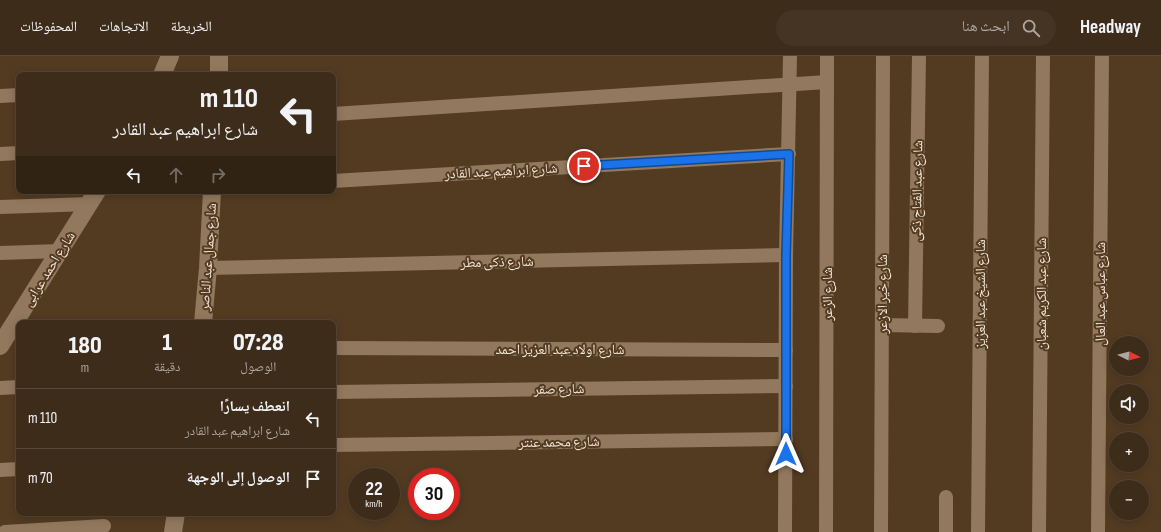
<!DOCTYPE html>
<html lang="ar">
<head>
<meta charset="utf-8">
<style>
	:root { --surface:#3e2c1a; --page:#453423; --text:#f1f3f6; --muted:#ada7a2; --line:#574839 }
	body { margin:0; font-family:"Sofia Sans Condensed","Noto Naskh Arabic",sans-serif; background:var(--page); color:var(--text); direction:rtl; height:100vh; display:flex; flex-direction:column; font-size:15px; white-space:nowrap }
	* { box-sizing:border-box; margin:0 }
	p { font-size:13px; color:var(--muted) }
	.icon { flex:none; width:22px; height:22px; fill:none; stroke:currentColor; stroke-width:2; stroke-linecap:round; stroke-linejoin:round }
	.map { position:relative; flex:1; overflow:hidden; direction:ltr }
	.side { position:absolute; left:16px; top:264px; width:320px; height:196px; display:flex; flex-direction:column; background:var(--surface); border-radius:8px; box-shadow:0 2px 10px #0003,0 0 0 1px var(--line); direction:rtl }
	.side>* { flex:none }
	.guide { position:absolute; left:16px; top:16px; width:320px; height:122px; border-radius:8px; box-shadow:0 2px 10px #0003,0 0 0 1px var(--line); direction:rtl; background:#3e2c1a; color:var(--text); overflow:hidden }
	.needle { width:26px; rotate:96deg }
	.tools { position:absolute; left:1109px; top:280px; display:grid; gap:8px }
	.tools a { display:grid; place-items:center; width:40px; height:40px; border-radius:50%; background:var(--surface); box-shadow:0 2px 10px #0003,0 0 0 1px var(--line); font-size:20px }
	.speed { position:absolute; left:348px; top:412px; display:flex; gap:8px; font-size:20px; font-weight:700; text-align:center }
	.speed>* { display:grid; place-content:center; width:52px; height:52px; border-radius:50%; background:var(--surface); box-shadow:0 2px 10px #0003,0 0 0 1px var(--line); line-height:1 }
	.speed small { font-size:10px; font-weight:400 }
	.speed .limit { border:6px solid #d22; background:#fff; color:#111 }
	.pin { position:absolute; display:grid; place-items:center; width:34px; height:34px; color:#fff; margin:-17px; border:2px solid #fff; border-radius:50%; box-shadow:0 1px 4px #0007 }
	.me { position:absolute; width:44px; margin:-22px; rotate:0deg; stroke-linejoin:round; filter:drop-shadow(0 0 3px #0008) }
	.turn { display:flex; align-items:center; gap:14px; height:84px; padding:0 12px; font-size:18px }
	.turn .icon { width:52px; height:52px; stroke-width:2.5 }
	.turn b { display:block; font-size:28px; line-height:34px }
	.lanes { display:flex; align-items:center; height:38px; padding:0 12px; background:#0003; justify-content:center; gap:20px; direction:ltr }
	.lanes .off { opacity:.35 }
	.eta { display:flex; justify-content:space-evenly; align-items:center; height:68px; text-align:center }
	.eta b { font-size:24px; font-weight:800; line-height:28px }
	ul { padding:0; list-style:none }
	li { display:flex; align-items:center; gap:12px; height:60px; padding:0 12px; border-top:1px solid var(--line) }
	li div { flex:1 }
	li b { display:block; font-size:15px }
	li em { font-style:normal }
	header { display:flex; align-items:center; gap:24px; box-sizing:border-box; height:56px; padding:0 20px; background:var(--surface); border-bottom:1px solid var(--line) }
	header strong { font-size:19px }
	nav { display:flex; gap:22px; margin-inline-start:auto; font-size:14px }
	.search { width:280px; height:36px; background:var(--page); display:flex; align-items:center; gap:10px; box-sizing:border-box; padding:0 14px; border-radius:22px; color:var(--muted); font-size:15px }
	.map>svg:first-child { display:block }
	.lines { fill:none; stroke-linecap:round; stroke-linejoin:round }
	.minor { stroke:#92785d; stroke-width:14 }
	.tertiary { stroke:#92785d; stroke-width:18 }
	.route-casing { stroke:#114b97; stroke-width:10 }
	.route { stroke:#1a73e8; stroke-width:7 }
	.labels { text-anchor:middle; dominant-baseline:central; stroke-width:4; stroke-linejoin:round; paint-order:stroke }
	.street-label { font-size:14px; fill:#f3e5d6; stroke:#533b22 }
</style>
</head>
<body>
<header>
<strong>Headway</strong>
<div class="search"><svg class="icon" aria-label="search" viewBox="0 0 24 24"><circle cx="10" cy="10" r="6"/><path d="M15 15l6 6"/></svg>ابحث هنا</div>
<nav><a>الخريطة</a><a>الاتجاهات</a><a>المحفوظات</a></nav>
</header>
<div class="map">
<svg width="1161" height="476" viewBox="0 0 1161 476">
	<rect width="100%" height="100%" fill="#533b22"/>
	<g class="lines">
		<g class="minor">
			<path d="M0 40 19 39"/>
			<path d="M333 58 827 26"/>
			<path d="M0 98 19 97"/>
			<path d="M333 125 789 98"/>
			<path d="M0 151 90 148"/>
			<path d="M0 197 60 195"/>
			<path d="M208 212 786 199"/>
			<path d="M882 269 938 270"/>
			<path d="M915 270 919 0"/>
			<path d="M333 292 786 294"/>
			<path d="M0 332 19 331"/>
			<path d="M333 336 786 330"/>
			<path d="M333 389 786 383"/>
			<path d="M0 414 19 413"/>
			<path d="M5 476 104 470"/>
			<path d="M785 476 786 199 790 0"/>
			<path d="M826 476 827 0"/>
			<path d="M881 476 883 0"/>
			<path d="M946 476V441"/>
			<path d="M978 476 982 0"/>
			<path d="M1039 476 1043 0"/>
			<path d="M1098 476 1102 0"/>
		</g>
		<g class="tertiary">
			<path d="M162 19 170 0"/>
			<path d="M219 19V0"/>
			<path d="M203 267 208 212 212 135"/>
			<path d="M0 290 97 135"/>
			<path d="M173 476 176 457"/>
		</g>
	</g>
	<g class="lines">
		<defs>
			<path id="route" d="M584 110 789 98 786 199V398"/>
		</defs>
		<use href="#route" class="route-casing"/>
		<use href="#route" class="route"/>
	</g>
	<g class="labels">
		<g class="street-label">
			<text transform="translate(501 115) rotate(-3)">شارع ابراهيم عبد القادر</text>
			<text transform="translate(917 135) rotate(-89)">شارع عبد الفتاح ذكى</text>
			<text transform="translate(208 201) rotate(-86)">شارع جمال عبد الناصر</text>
			<text transform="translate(497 206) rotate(-1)">شارع ذكى مطر</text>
			<text transform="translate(49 213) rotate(-58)">شارع احمد عرابى</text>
			<text transform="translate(827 238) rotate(-90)">شارع الزعر</text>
			<text transform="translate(882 238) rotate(-90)">شارع خير الازعر</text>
			<text transform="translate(980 238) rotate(-90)">شارع الشيخ عبد العزيز</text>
			<text transform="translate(1041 238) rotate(-90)">شارع عبد الكريم شعبان</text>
			<text transform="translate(1100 238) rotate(-90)">شارع عباس عبد العال</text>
			<text x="560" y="293">شارع اولاد عبد العزيز احمد</text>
			<text transform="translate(559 333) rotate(-1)">شارع صقر</text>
			<text transform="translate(559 386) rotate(-1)">شارع محمد عنتر</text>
		</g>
	</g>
</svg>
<div class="tools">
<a><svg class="needle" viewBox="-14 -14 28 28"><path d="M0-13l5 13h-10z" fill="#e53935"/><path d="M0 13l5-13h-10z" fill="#ada7a2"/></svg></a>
<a><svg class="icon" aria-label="sound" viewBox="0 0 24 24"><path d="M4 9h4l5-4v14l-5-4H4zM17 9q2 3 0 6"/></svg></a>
<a>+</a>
<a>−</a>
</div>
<div class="speed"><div>22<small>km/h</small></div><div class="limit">30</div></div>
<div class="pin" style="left:584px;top:110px;background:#d93025"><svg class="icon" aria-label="arrive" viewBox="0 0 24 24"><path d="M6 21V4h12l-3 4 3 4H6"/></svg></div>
<svg class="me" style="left:786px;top:398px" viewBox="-20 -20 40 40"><path d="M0-17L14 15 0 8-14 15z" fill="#1a73e8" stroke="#fff" stroke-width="4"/></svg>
<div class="guide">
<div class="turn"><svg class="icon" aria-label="left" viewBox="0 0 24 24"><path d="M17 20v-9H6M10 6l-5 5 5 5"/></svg><div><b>110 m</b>شارع ابراهيم عبد القادر</div></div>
<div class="lanes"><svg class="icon" aria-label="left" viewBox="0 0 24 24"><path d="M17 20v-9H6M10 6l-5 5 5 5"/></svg><svg class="icon off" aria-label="ahead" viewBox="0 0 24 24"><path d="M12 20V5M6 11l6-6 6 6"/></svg><svg class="icon off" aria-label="right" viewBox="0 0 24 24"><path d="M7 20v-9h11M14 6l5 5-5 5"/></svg></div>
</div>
<section class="side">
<div class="eta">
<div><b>07:28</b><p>الوصول</p></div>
<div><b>1</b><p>دقيقة</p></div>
<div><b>180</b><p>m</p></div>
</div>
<ul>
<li><svg class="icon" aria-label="left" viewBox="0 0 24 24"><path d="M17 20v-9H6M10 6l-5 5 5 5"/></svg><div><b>انعطف يسارًا</b><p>شارع ابراهيم عبد القادر</p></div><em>110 m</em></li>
<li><svg class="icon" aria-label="arrive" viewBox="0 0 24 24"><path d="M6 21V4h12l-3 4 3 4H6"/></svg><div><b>الوصول إلى الوجهة</b></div><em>70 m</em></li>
</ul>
</section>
</div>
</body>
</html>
